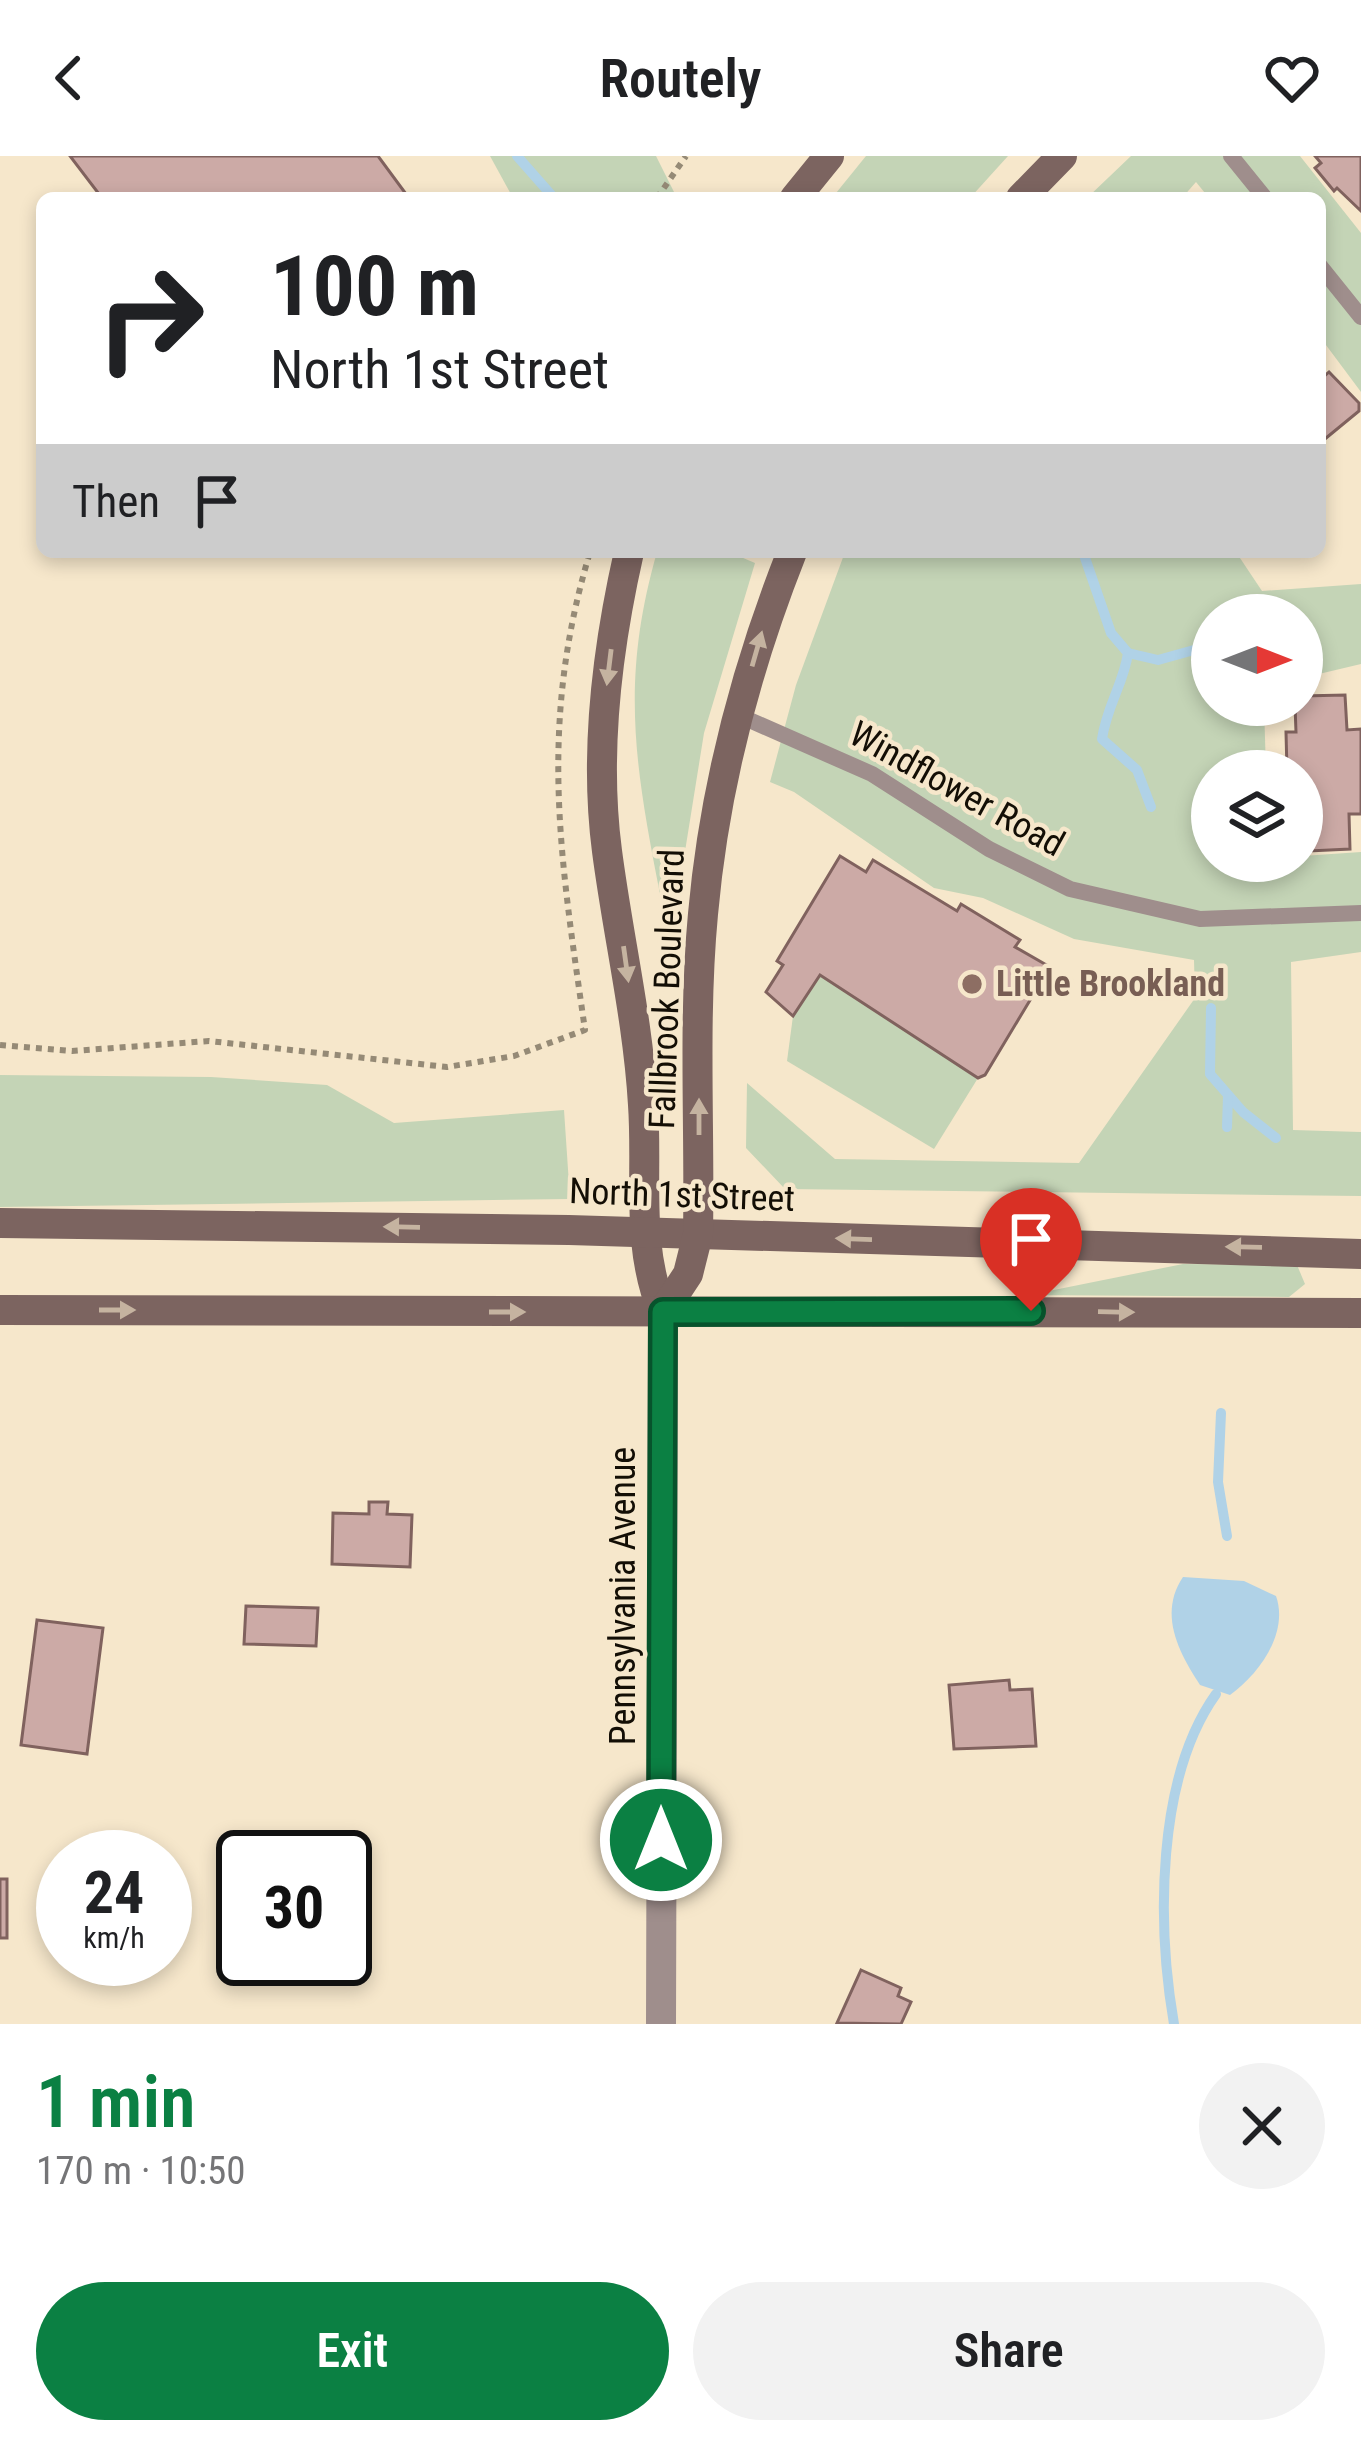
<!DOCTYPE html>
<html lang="en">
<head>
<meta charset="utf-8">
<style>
	:root { --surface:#fff; --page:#f2f2f2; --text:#202124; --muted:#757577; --accent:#0b8043 }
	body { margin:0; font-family:"Roboto Condensed",sans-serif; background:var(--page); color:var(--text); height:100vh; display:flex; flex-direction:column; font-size:45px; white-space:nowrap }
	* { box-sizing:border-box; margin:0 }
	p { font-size:39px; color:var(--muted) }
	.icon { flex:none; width:66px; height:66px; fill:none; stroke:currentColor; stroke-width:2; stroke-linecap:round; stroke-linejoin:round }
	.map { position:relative; height:1868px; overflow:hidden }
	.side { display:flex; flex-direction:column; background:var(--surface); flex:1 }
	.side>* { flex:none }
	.top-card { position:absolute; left:36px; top:36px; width:1290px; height:366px; border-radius:18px; box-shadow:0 6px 18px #0003; background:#fff; color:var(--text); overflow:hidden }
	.needle { width:78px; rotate:90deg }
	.controls { position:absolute; left:1191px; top:438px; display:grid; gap:24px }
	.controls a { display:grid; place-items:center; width:132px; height:132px; border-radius:50%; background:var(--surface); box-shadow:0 6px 18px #0003; font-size:60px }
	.speed { position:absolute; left:36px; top:1674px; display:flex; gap:24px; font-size:60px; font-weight:700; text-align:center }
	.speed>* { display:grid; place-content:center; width:156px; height:156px; border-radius:50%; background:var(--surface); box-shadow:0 6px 18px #0003; line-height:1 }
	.speed small { font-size:30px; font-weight:400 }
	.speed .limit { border:6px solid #111; border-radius:18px; background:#fff; color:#111 }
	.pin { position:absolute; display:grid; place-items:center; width:102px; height:102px; color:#fff; margin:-123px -51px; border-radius:50% 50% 50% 0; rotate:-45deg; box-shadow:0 0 12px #0007 }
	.pin .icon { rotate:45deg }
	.me { position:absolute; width:132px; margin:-66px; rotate:0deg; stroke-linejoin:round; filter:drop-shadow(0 0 9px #0008) }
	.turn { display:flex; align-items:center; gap:42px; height:252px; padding:0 36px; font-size:54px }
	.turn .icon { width:156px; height:156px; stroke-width:2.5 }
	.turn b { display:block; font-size:84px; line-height:102px }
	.then { display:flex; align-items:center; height:114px; padding:0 36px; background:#0003; gap:24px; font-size:45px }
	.round { display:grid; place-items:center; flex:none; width:126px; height:126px; border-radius:63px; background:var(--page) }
	.head { display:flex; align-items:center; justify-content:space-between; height:204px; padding:0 36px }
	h1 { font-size:72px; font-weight:600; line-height:90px; color:var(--accent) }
	.action { display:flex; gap:24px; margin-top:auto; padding:24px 36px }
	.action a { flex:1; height:138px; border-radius:72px; background:var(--accent); color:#fff; font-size:48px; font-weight:600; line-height:138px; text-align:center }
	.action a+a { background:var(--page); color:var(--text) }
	header { display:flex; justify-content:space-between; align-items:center; height:156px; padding:0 36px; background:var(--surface); font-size:54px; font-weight:600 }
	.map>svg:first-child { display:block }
	.green { fill:#c4d4b6 }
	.water { fill:#b0d2e7 }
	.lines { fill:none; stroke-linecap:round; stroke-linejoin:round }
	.stream { stroke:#b0d2e7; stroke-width:10 }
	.building { fill:#ccaaa6; stroke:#80625e; stroke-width:3 }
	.path { stroke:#958a76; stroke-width:6; stroke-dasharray:6 6; stroke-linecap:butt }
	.lane { stroke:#9f8e8c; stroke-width:16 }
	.street { stroke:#9f8e8c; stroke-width:30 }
	.secondary { stroke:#7c6460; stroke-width:30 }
	.oneway { fill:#c5b3a0 }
	.route-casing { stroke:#07532c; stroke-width:30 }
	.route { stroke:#0b8043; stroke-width:21 }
	.education-dot { fill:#8d6e63; stroke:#f6e7cb; stroke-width:4.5 }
	.labels { text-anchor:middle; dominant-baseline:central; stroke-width:9; stroke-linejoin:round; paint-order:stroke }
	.street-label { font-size:36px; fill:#130e05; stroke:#f6e7cb }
	.education-label { font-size:36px; font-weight:bold; fill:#785e54; stroke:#f6e7cb; text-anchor:start }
</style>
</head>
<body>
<header><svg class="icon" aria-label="back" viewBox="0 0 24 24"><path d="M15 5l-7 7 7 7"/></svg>Routely<svg class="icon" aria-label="heart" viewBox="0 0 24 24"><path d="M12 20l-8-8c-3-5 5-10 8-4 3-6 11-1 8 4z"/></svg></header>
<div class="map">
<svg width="1361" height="1868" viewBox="0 0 1361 1868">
	<rect width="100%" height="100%" fill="#f6e7cb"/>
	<g class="green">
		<path d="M490 0H656L677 42H513Z"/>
		<path d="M866 0H1008L970 42H832Z"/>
		<path d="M1131 0H1300L1361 77V236L1320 181V42H1209L1196 26 1182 42H1087Z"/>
		<path d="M657 396H729L755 407 704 577 678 739 660 738C635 610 620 525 657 396Z"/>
		<path d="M845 396H1236L1262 435 1361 428V508L1302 522V459H1212V549H1264L1266 615H1212V705H1302V700L1361 696V796L1291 806 1293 974 1361 976V1040L785 1033 746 992 747 927 835 1003 1079 1007 1195 842 1194 804 1074 783 983 742 934 732 794 636 770 626 796 529Z"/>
		<path d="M820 819 978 922 934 993 787 905 793 860Z"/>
		<path d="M0 919 211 921 327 929 394 967 564 954 570 1043 0 1051Z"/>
		<path d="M1183 1108 1297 1109 1305 1128 1289 1141 1029 1139Z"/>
	</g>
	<path class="water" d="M1183 1421 1244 1425 1276 1440C1289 1477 1259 1518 1230 1539L1200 1529C1179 1497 1158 1458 1183 1421Z"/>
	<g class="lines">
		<g class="stream">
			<path d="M517 0 554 42"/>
			<path d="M1083 396 1111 477 1128 497C1124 527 1107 549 1102 583L1137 614 1151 651"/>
			<path d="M1128 497 1158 504 1212 489"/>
			<path d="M1211 852 1210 918 1243 956 1276 982"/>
			<path d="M1227 971 1228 940"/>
			<path d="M1221 1257 1218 1326 1227 1380"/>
			<path d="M1174 1868C1157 1769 1156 1622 1216 1538"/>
		</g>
	</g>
	<g class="building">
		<path d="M70 0H378L409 42H102Z"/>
		<path d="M1315 0H1361V55L1337 32 1334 35 1315 12 1321 7Z"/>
		<path d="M1329 216 1359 247V255L1320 287V224Z"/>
		<path d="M1345 539 1347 574 1361 573V658H1349L1350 693 1309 695 1307 630H1302V615H1287L1286 576H1296L1295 549H1302V540Z"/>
		<path d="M840 700 866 716 873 704 957 755 961 748 1020 784 1015 791 1050 811 985 919 978 922 820 819 793 860 766 836 783 809 777 805Z"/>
		<path d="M369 1346H388L387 1358 412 1359 410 1411 332 1408 333 1357 369 1358Z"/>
		<path d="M246 1450 318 1452 316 1490 244 1488Z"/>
		<path d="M37 1464 103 1472 87 1598 21 1589Z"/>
		<path d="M1009 1524 1010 1534 1032 1533 1036 1590 954 1593 949 1529Z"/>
		<rect x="0" y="1723" width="7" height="59"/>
		<path d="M861 1814 901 1832 898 1840 911 1846 901 1868 837 1867Z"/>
	</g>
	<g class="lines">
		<g class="path">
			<path d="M657 42 686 0"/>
			<path d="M0 889 72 895 209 885 447 911 514 900 585 874C560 700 538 569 590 396"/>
		</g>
		<g class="lane">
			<path d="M1231 0 1265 42"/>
			<path d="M1320 110 1361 161"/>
			<path d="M738 559 872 618 989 693 1070 733 1200 763 1361 757"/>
		</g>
		<path class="street" d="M661 1868 663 1156"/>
		<g class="secondary">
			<path d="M795 42 829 0"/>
			<path d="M1021 42 1062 0"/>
			<path d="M629 396C607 493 594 596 607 695 618 780 638 863 643 949 648 1019 635 1089 663 1156"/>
			<path d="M0 1067 569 1074 1361 1098"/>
			<path d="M0 1154 1361 1157"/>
			<path d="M663 1156 688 1118 698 1078C700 972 693 864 703 758 714 634 746 512 792 396"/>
		</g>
	</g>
	<defs><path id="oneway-solid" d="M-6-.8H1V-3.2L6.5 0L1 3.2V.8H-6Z" transform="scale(3)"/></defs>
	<g class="oneway">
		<use href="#oneway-solid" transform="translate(757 493) rotate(-74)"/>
		<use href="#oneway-solid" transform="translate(609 511) rotate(97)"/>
		<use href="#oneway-solid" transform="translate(626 808) rotate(82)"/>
		<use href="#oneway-solid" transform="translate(699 961) rotate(-90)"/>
		<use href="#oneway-solid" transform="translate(402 1071) rotate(-179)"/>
		<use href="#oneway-solid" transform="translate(854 1083) rotate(-178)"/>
		<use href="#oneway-solid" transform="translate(1244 1091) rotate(-179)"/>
		<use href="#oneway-solid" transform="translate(117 1154)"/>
		<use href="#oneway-solid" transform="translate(507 1156)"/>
		<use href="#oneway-solid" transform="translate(1116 1156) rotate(1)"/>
	</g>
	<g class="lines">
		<defs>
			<path id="route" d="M661 1684 663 1156 1031 1155"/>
		</defs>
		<use href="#route" class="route-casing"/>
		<use href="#route" class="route"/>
	</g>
	<circle class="education-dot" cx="972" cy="828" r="12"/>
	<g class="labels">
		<g class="street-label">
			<text transform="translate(957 633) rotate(29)">Windflower Road</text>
			<text transform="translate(667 833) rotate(-88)">Fallbrook Boulevard</text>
			<text transform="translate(682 1039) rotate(2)">North 1st Street</text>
			<text transform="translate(623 1440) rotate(-90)">Pennsylvania Avenue</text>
		</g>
		<g class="education-label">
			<text x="996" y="828">Little Brookland</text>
		</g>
	</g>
</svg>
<div class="controls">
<a><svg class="needle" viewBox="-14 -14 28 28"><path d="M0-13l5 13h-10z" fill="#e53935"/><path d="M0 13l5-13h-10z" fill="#757577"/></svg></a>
<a><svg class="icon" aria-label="layers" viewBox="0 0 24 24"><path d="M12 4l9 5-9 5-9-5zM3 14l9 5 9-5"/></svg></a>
</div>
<div class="speed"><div>24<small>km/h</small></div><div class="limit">30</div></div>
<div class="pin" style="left:1031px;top:1155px;background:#d93025"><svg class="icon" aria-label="arrive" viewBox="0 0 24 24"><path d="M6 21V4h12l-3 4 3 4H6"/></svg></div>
<svg class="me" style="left:661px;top:1684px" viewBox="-20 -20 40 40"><circle r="17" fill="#0b8043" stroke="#fff" stroke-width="3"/><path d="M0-11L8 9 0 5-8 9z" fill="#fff"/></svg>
<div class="top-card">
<div class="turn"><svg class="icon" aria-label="right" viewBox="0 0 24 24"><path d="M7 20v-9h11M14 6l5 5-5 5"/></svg><div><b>100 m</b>North 1st Street</div></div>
<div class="then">Then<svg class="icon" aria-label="arrive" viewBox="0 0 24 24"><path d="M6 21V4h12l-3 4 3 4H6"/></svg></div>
</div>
</div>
<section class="side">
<div class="head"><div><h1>1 min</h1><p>170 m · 10:50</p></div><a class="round"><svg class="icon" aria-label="close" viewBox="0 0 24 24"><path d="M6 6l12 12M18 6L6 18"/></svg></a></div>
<div class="action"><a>Exit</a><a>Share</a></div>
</section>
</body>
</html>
